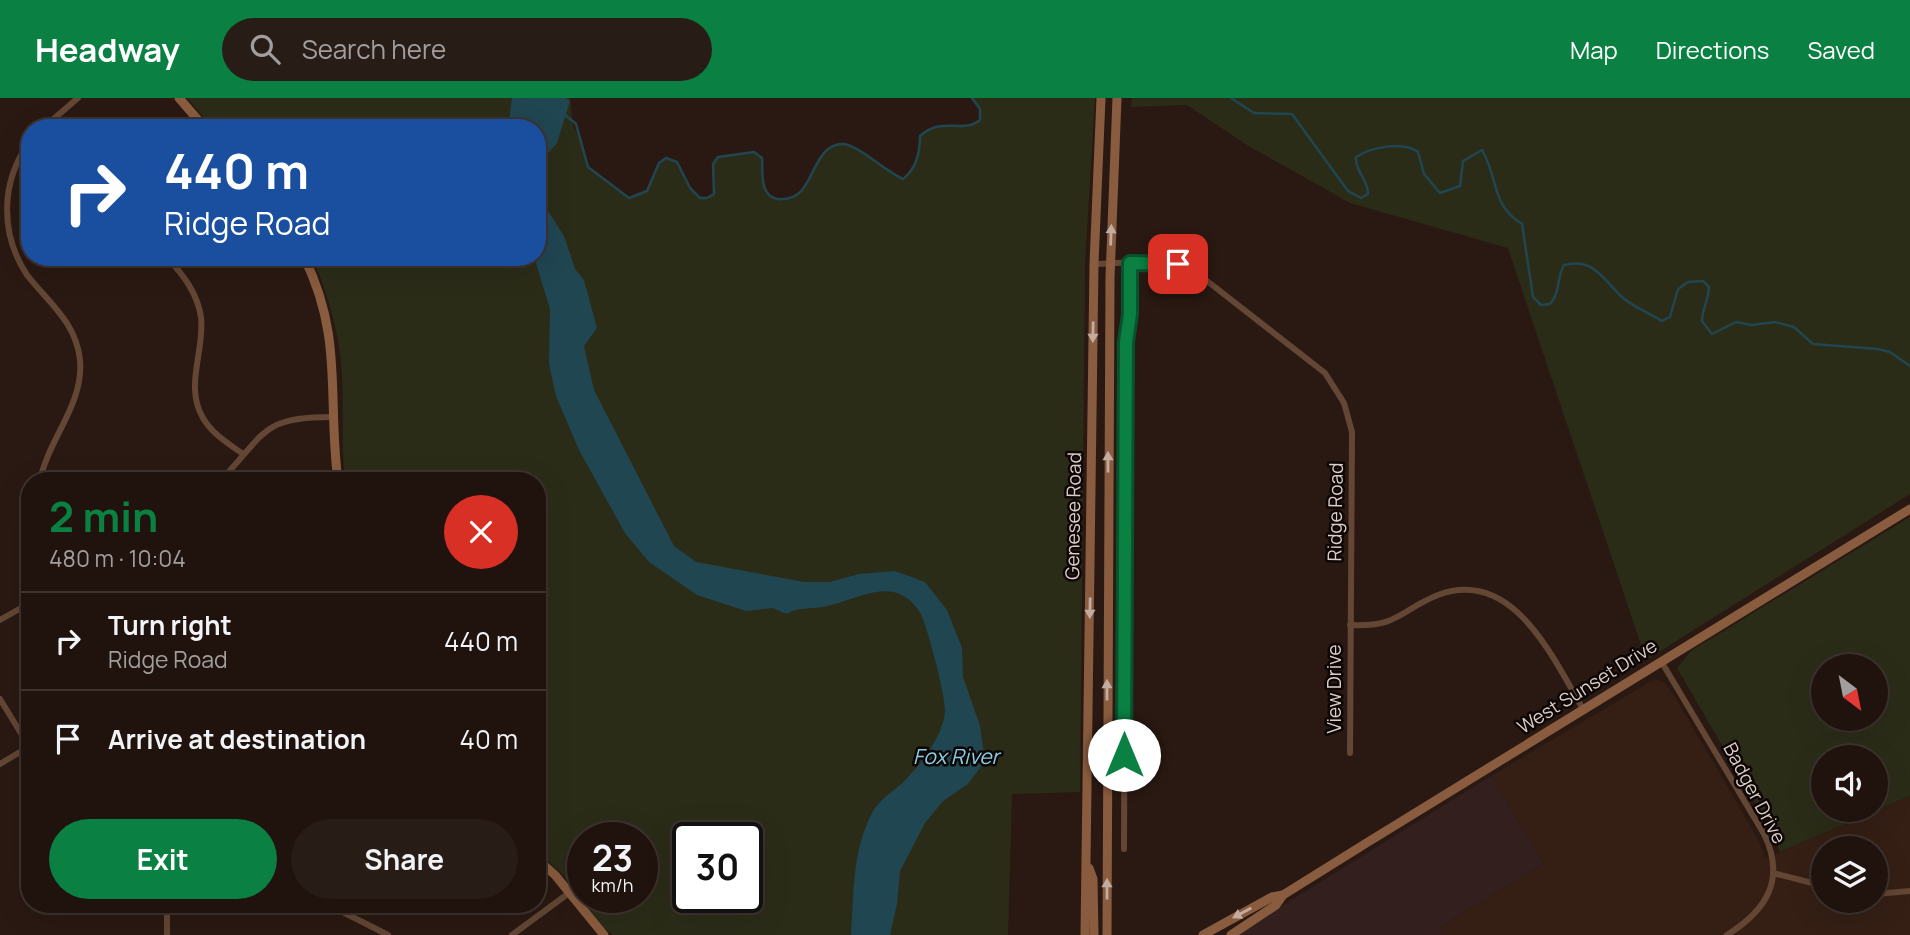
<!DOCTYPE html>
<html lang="en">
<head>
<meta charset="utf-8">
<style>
	:root { --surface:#20130e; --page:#281c17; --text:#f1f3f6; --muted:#a29e9e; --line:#3d322e; --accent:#0b8043 }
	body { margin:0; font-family:Manrope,sans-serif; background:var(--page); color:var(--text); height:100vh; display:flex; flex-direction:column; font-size:26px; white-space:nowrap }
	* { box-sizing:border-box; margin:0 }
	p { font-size:23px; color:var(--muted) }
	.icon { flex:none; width:38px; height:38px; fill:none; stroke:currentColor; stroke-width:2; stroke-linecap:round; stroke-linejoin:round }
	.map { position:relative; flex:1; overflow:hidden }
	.side { position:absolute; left:21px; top:374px; width:525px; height:441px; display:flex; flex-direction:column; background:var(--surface); border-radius:28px; box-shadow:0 7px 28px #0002,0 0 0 2px var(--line) }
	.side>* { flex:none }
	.hud { position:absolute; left:21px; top:21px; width:525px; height:147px; border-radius:28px; box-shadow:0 7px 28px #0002,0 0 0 2px var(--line); background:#1a4fa0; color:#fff; overflow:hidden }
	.needle { width:46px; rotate:148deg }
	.buttons { position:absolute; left:1811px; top:556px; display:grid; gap:14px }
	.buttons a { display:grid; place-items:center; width:77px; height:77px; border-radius:50%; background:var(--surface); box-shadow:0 7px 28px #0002,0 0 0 2px var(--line); font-size:35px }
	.speed { position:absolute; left:567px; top:724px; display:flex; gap:14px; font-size:35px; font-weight:700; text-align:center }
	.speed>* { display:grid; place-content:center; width:91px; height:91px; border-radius:50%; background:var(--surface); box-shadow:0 7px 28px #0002,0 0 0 2px var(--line); line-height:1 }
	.speed small { font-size:18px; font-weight:400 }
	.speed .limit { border:4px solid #111; border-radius:10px; background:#fff; color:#111 }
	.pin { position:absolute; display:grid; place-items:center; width:60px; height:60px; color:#fff; margin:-30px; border-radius:14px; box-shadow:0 4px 10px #0006 }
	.me { position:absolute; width:77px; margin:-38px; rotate:0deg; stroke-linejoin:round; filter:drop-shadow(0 0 5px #0008) }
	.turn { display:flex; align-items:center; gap:24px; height:147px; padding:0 28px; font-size:32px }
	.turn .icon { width:91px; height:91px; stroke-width:2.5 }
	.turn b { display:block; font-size:49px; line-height:60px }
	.round { display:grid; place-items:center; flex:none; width:74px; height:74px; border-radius:37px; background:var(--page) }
	.overview { display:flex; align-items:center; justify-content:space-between; height:119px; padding:0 28px }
	h1 { font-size:42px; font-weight:700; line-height:52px; color:var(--accent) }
	.primary-button { display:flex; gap:14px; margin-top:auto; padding:14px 28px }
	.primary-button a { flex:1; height:80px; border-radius:42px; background:var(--accent); color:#fff; font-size:28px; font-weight:700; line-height:80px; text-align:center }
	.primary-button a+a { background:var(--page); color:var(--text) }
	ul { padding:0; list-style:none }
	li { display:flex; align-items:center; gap:21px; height:98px; padding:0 28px; border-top:2px solid var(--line) }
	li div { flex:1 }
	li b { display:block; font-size:26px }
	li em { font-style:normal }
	header { display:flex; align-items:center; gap:42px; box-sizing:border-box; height:98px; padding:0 35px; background:var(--accent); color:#fff }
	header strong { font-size:33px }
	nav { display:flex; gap:38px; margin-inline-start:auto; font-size:24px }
	.search { width:490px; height:63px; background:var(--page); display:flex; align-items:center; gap:18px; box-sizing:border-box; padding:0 24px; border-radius:38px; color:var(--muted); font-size:26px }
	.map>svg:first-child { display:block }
	.commercial { fill:#321f1e }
	.built { fill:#351f15; fill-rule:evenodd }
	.green { fill:#2b2c18; fill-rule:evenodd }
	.water { fill:#204652 }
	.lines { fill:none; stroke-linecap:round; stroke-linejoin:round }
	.stream { stroke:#204652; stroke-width:2.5 }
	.street { stroke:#634634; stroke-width:6 }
	.secondary { stroke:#8a5c3f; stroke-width:9 }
	.oneway { fill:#c2aca0 }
	.route-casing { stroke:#07532c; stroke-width:18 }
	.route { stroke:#0b8043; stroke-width:12 }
	.labels { text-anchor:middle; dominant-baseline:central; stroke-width:5; stroke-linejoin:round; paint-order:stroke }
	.street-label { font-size:19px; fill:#dacec9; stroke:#0d0604 }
	.water-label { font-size:21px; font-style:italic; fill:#88cee6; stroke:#0d0604 }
</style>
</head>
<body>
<header>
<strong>Headway</strong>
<div class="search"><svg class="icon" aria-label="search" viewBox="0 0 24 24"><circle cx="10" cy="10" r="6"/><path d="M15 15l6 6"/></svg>Search here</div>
<nav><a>Map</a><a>Directions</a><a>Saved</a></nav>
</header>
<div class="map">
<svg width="1910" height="837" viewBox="0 0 1910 837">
	<rect width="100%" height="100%" fill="#2a1912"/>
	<path class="commercial" d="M1491 678 1544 766 1440 829 1444 837H1235Z"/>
	<path class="built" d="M1655 581 1665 585 1674 597 1759 743 1765 761 1910 698V837H1444L1439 830 1544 766 1491 678ZM1824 751H1876V803H1824Z"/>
	<g class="green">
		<path d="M187 0H570L573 28 582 43 588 69 629 100 647 93 659 65 666 60 677 64 690 90 700 100H707L713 96V66L718 59 754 54 762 60C763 73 759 99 778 101 812 104 809 66 828 51 832 48 838 46 843 46 860 47 884 73 903 81 917 71 920 54 920 38 941 18 962 36 980 22V11L972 0H1095L1085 165 1080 694 1012 696 1008 837H613L604 830 561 775 537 754V383H345C341 347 344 311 342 274 339 234 328 196 312 159H537V30H213ZM583 740H642V800H583ZM688 740H747V800H688Z"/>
		<path d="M1132 0H1910V396L1646 562 1508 150 1350 105 1247 47 1187 7 1131 9Z"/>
		<path d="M1910 419V698L1780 754 1772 733 1677 570 1691 553ZM1824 569H1876V621H1824ZM1824 660H1876V712H1824Z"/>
	</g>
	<g class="water">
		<path d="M512 0H566L570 3 557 45 546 57 537 58V30H508Z"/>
		<path d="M537 83 540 100 564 138 575 171 584 182 597 230 584 248 594 292 674 448 696 464 804 484H830L859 476 895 473 925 484 947 512 962 550 963 579 980 628 985 663 968 686 943 703 925 725 900 773 897 806 890 837H851C854 796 852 755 871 717 880 699 896 693 908 679 923 663 943 637 945 614 946 599 928 532 921 516 895 474 860 502 823 509 812 511 796 509 787 516L772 510 746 513 697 497 649 464 625 435 579 352 556 298 549 266 550 211 534 159H537Z"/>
	</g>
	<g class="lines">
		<g class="stream">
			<path d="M1231 0 1254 15 1292 16 1348 93 1361 100 1368 96C1368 81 1355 74 1356 59 1371 49 1403 43 1418 54L1424 76 1440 95 1460 88 1463 63 1482 52C1499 82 1491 107 1522 126L1533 199 1541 207 1550 206C1561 194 1556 181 1564 167 1595 159 1604 183 1623 200 1634 209 1649 215 1662 223L1670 219 1678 191 1688 184 1703 183 1709 189C1709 201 1702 211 1702 223L1712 236 1736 224 1752 227 1775 224 1794 229 1813 246 1878 251 1890 254 1910 268"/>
			<path d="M564 16 576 26 588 69 629 100 647 93 659 65 666 60 677 64 690 90 700 100H707L714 96 713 66 718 59 754 54 762 60C763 73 759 99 778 101 811 104 809 66 828 51 832 48 838 46 843 46 859 47 884 73 903 81 916 71 920 54 920 38 941 18 963 36 980 22V11L972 0"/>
		</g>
		<g class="street">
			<path d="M43 30 78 0"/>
			<path d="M30 43C0 84 0 136 27 177 49 205 76 224 80 262 84 307 48 341 40 383"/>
			<path d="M167 159C183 177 197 194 201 219 205 253 184 288 203 320 212 336 229 346 243 356"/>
			<path d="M1094 166C1126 165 1162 160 1193 172L1325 275 1344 305 1352 334 1350 655"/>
			<path d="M220 383C266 336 260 318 335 319"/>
			<path d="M0 522 30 505"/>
			<path d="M1350 527C1400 529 1398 513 1438 497 1513 469 1553 560 1583 611"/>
			<path d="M1661 563 1764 736C1786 781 1767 812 1727 837"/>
			<path d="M0 601 30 650"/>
			<path d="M0 666 30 648"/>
			<path d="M1124 751 1126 244 1130 216V165"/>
			<path d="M1773 775 1824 788"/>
			<path d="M1876 796 1910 793"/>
			<path d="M167 807V837"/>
			<path d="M329 807 388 837"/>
			<path d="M512 837 569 795"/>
		</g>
		<g class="secondary">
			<path d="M179 0 205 30"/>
			<path d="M304 159C344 240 327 300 338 383"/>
			<path d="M537 761 555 777 604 837"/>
			<path d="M1089 770 1093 781 1094 837"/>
			<path d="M1085 837 1094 166 1101 0"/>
			<path d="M1107 837 1110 180 1117 0"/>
			<path d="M1203 837 1272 799 1283 797"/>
			<path d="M1231 837 1276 807 1283 797 1368 744 1910 411"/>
		</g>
	</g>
	<defs><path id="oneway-solid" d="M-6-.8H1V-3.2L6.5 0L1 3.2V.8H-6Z" transform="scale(1.75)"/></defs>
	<g class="oneway">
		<use href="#oneway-solid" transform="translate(1111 137) rotate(-88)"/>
		<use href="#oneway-solid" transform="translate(1093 234) rotate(91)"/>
		<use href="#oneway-solid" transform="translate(1108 364) rotate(-90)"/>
		<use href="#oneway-solid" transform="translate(1090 510) rotate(91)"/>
		<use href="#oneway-solid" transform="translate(1107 592) rotate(-90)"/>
		<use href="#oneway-solid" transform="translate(1107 791) rotate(-90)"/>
		<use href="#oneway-solid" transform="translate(1242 815) rotate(152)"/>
	</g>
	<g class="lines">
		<defs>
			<path id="route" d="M1124 657 1126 244 1130 216V165L1178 166"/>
		</defs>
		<use href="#route" class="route-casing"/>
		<use href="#route" class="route"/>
	</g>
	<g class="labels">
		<g class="street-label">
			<text transform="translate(1335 414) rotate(-89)">Ridge Road</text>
			<text transform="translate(1073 418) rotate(-89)">Genesee Road</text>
			<text transform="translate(1587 588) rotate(-32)">West Sunset Drive</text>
			<text transform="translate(1334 591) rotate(-90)">View Drive</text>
			<text transform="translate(1755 695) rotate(62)">Badger Drive</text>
		</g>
		<g class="water-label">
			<text x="956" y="658">Fox River</text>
		</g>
	</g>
</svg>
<div class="buttons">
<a><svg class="needle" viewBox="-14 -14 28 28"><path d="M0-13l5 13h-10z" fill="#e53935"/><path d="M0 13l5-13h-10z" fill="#a29e9e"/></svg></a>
<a><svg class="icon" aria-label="sound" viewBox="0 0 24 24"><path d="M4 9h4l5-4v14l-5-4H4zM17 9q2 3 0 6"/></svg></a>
<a><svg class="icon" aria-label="layers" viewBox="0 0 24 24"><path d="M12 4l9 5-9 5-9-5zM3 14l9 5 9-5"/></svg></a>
</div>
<div class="speed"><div>23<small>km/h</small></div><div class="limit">30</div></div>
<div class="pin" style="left:1178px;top:166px;background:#d93025"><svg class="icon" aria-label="arrive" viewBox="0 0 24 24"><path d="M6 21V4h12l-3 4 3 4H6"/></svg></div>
<svg class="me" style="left:1124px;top:657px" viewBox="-20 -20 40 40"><circle r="19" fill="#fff"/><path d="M0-13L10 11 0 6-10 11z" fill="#0b8043"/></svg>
<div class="hud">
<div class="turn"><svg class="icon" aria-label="right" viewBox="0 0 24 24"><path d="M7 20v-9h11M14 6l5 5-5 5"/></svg><div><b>440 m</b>Ridge Road</div></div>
</div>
<section class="side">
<div class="overview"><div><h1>2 min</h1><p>480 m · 10:04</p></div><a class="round" style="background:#d93025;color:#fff"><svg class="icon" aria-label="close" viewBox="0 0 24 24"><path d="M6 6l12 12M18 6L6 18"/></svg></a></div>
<ul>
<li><svg class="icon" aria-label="right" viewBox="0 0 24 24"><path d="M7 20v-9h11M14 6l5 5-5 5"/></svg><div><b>Turn right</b><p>Ridge Road</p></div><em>440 m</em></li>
<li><svg class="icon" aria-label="arrive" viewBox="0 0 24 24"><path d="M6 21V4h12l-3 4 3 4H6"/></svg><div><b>Arrive at destination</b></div><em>40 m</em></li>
</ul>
<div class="primary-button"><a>Exit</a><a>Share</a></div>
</section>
</div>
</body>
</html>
